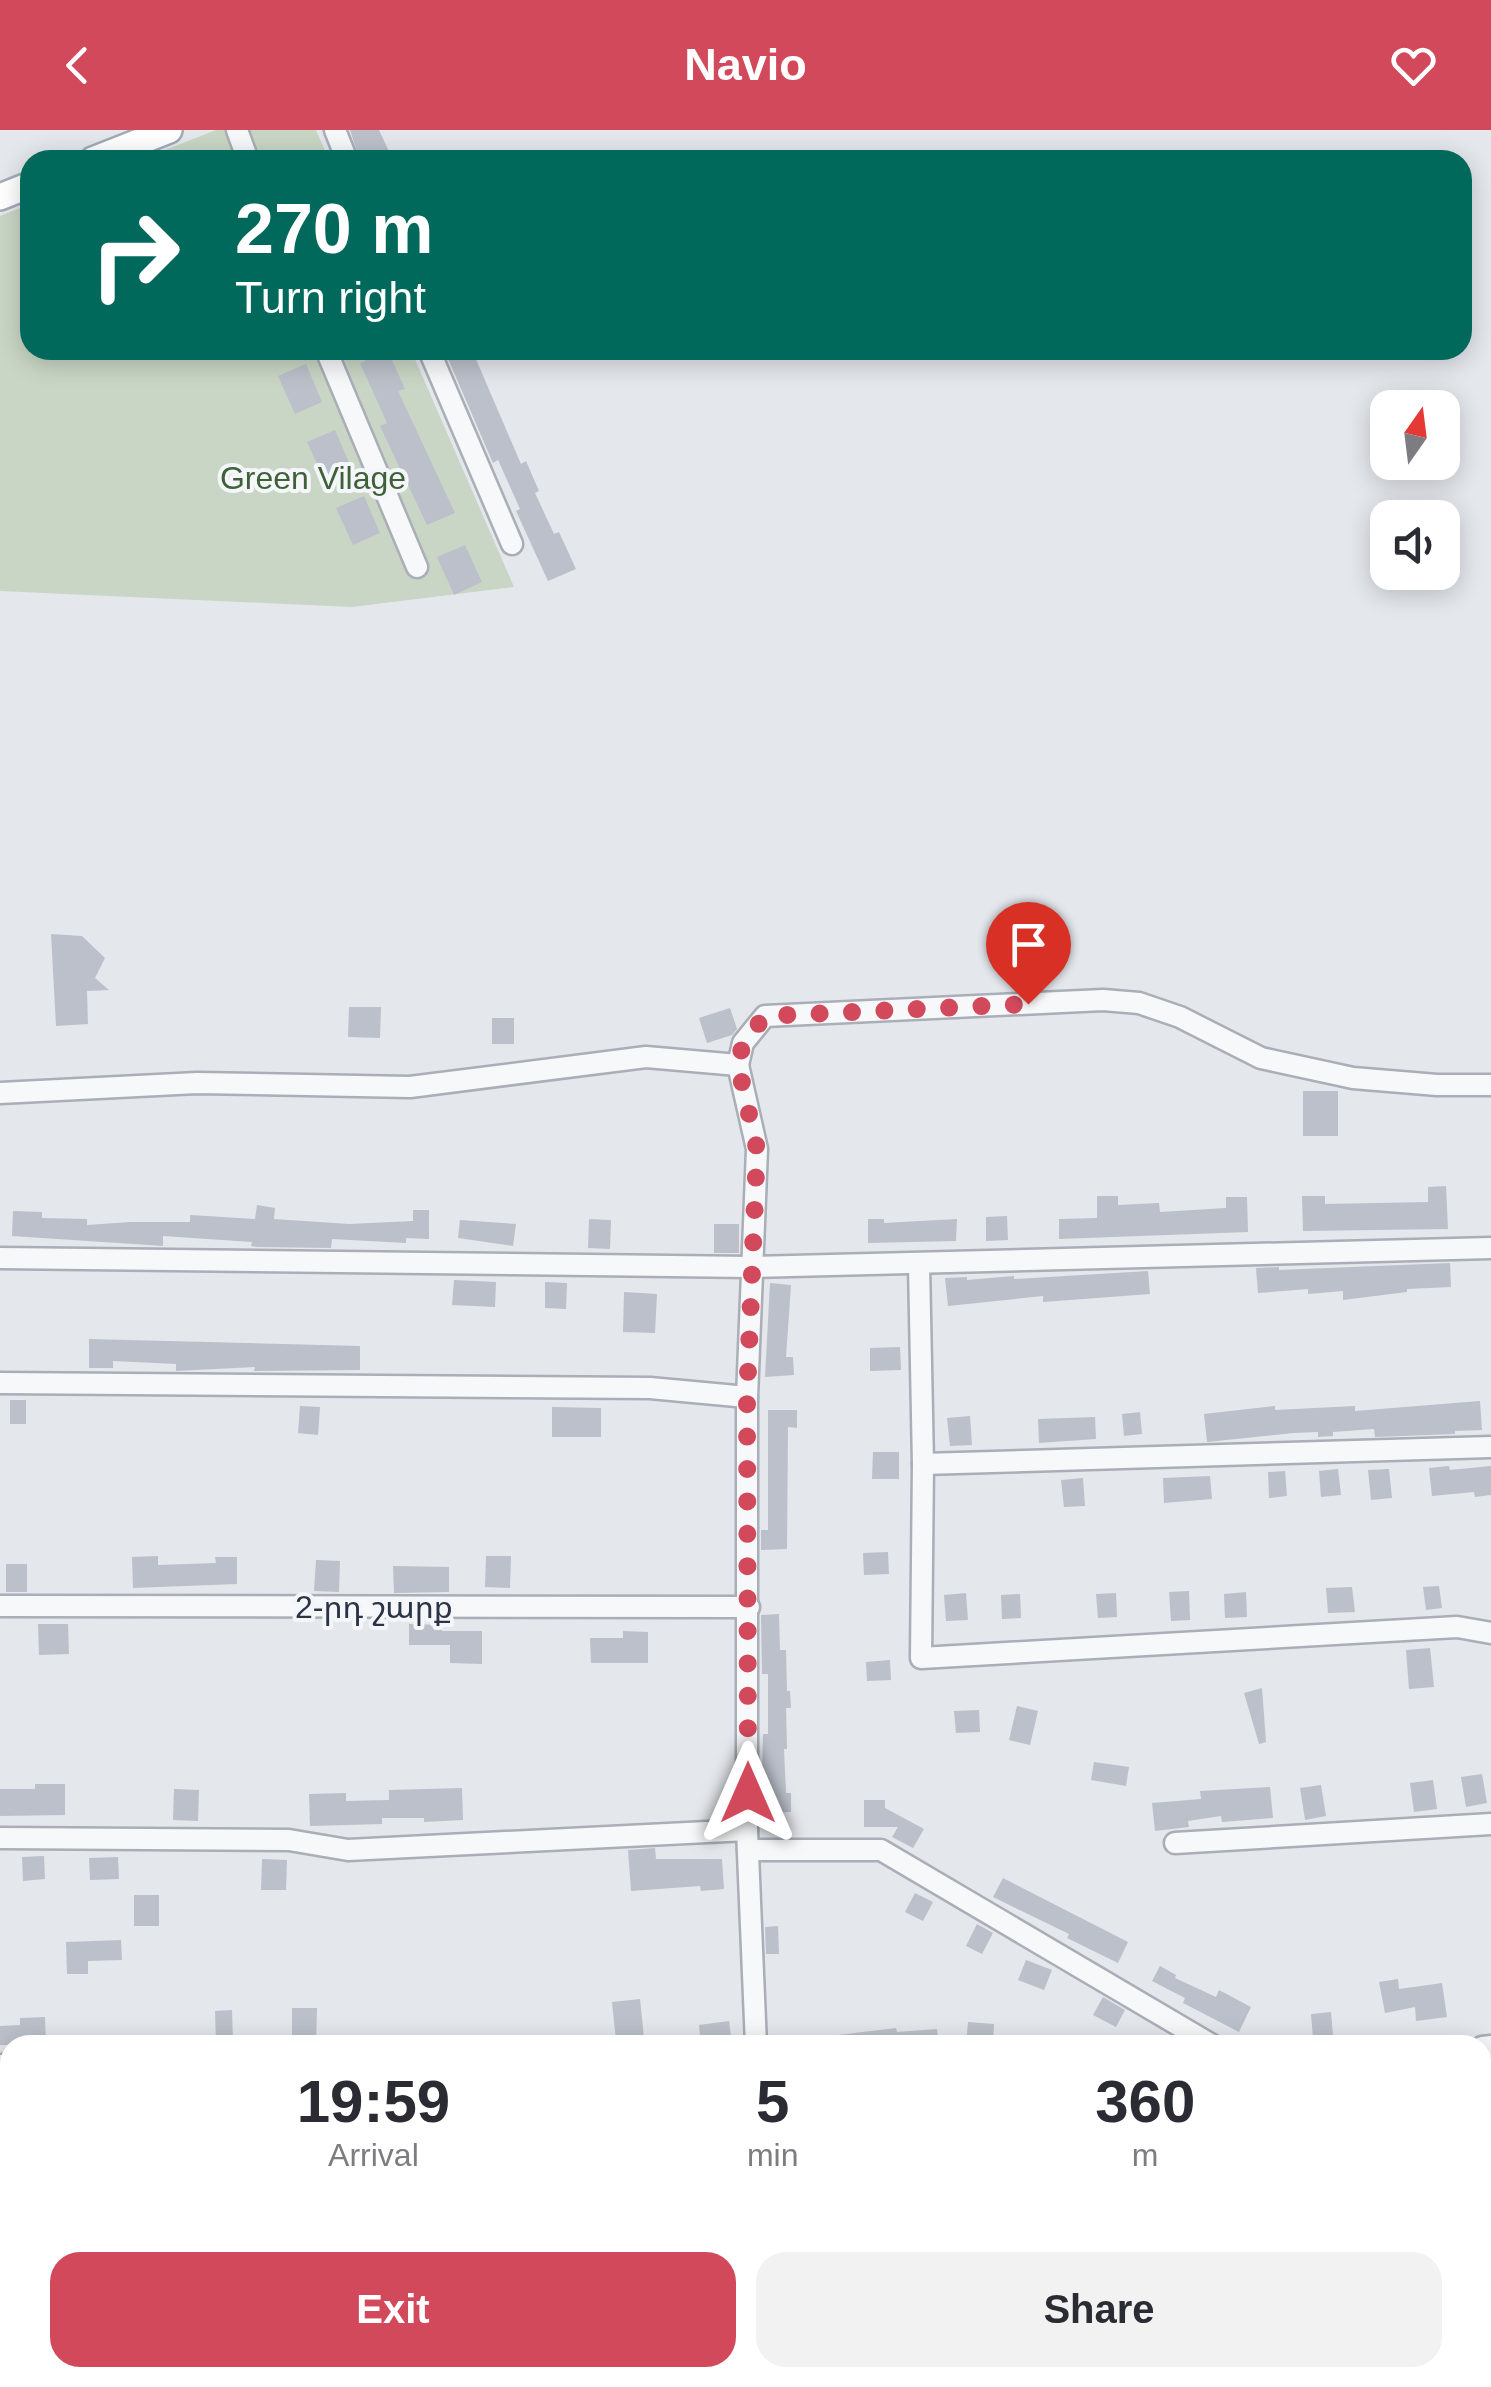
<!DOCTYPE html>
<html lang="en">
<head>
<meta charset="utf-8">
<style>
	:root { --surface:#fff; --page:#f2f2f3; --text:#2b2b33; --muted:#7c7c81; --accent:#d1495b }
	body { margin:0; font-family:Helvetica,"Noto Sans Armenian",sans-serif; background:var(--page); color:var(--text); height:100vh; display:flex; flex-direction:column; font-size:38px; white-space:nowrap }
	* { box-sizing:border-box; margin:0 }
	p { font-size:32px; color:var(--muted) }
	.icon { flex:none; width:55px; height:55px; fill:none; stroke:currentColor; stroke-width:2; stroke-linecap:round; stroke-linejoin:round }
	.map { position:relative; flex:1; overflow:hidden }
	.sheet { position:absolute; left:0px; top:1905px; width:1492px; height:352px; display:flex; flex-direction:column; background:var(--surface); border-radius:30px 30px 0 0; box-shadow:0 5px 25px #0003 }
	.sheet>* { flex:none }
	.banner { position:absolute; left:20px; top:20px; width:1452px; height:210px; border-radius:30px; box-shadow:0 5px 25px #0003; background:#00695c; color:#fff; overflow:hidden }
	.needle { width:65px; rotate:14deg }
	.controls { position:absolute; left:1370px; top:260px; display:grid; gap:20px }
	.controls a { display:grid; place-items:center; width:90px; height:90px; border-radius:20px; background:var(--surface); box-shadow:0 5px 25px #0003; font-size:50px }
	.pin { position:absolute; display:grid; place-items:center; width:85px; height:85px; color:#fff; margin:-102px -42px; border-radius:50% 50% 50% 0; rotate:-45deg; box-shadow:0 0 10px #0007 }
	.pin .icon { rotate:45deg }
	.me { position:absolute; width:110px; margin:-55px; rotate:0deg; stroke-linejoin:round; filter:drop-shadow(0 0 8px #0008) }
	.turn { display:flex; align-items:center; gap:35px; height:210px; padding:0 50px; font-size:45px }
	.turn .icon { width:130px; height:130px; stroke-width:2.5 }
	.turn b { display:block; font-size:70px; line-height:85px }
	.eta { display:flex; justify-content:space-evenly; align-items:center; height:170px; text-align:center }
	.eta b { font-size:60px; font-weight:700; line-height:70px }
	.primary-button { display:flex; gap:20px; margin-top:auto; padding:20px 50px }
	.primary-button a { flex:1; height:115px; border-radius:30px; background:var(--accent); color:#fff; font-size:40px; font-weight:700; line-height:115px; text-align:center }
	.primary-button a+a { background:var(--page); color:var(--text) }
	header { display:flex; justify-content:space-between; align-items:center; height:130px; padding:0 50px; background:var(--accent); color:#fff; font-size:45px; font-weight:700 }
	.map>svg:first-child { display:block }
	.green { fill:#c9d6c5 }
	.building { fill:#bbc0ca }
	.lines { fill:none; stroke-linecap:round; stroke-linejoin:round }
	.minor-casing { stroke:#a9aeb7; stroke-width:25 }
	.major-casing { stroke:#a3abb8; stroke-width:30 }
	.minor { stroke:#f7f8fa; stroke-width:20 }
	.major { stroke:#fff; stroke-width:25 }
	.route { stroke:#d1495b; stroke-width:18; stroke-dasharray:0 32.4 }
	.labels { text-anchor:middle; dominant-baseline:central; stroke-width:8; stroke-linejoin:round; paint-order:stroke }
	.park-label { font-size:32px; fill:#3f6138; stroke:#f4f6f9 }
	.street-label { font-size:32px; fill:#2b3445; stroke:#f4f6f9 }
</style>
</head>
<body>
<header><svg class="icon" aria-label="back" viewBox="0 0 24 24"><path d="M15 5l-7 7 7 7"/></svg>Navio<svg class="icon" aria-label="heart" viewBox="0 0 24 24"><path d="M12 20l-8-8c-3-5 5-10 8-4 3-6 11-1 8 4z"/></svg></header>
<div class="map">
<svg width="1491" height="2257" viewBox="0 0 1491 2257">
	<rect width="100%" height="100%" fill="#e4e7ec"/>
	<g class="green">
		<path d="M216 0H316L329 30H140Z"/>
		<path d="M30 74V220H411L514 457 352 477 0 461V86Z"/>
	</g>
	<g class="building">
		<path d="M350 0H379L393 30H360Z"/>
		<path d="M456 220H472L521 334 526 331 539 361 535 363 554 404 559 402 576 439 548 451 516 381 520 379 498 330 493 333 446 224Z"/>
		<path d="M388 221 405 259 398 261 455 383 427 395 380 296 387 293 360 233Z"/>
		<path d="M306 234 322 272 295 284 278 246Z"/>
		<path d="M335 300 351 337 324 349 307 312Z"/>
		<path d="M364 366 380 403 353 415 336 378Z"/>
		<path d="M465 415 482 452 454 465 437 427Z"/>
		<path d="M51 804 82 806 105 828 95 848 109 860 87 861 88 894 56 896Z"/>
		<path d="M349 877H381L380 908 348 907Z"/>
		<path d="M730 878 737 899 732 905 707 913 699 888Z"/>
		<rect x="492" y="888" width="22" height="26"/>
		<rect x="1303" y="961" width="35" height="45"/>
		<path d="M1446 1056 1448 1099 1303 1101 1302 1066H1325V1074L1428 1072V1057Z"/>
		<path d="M1097 1066H1118V1075L1159 1073 1160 1082 1226 1078V1067H1247L1248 1102 1059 1109V1089L1097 1088Z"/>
		<path d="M257 1075 275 1078 274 1089 349 1094 413 1091V1080H429V1109L406 1108V1113L332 1109 331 1118 257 1117 251 1116 252 1112 163 1106V1116L12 1106 13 1081 42 1082V1088L87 1089V1095L130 1092H190V1085L255 1089Z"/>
		<path d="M1007 1086 1008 1110 986 1111V1087Z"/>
		<path d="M589 1089 611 1090 610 1119 588 1118Z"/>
		<path d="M868 1089H884V1093L957 1089 956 1111 868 1113Z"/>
		<path d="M460 1090 516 1094 513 1116 458 1108Z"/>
		<rect x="714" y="1094" width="25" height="29"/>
		<path d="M1450 1133 1451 1157 1407 1159V1162L1343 1170V1161L1308 1164V1159L1258 1163 1256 1138 1279 1137V1140Z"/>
		<path d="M1148 1141 1150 1164 1043 1172V1166L948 1176 945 1148 967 1147V1150L1014 1146V1149Z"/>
		<path d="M454 1150 496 1152 495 1177 452 1175Z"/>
		<path d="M545 1152 567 1153 566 1179 545 1178Z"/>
		<path d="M770 1153 791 1155 786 1227H793L794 1245 765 1247Z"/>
		<path d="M624 1162 657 1164 655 1203 623 1202Z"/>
		<path d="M89 1209 360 1216V1240L254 1241 255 1237 176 1241V1234L113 1231V1238H89Z"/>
		<path d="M900 1217 901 1240 870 1241V1218Z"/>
		<rect x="10" y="1270" width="16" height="24"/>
		<path d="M1480 1271 1482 1300 1455 1301V1304L1375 1307 1374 1299 1333 1302V1306L1318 1307V1302L1293 1303 1207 1312 1204 1284 1275 1276V1280L1355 1276V1281Z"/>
		<path d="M300 1276 320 1277 318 1305 298 1303Z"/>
		<path d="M552 1277 601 1278V1307H552Z"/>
		<path d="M768 1280H797V1298L788 1297 787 1419 761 1420V1400H768Z"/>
		<path d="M1140 1282 1142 1304 1124 1306 1122 1284Z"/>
		<path d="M970 1286 972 1315 950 1316 947 1288Z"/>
		<path d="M1095 1287 1096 1309 1039 1313 1038 1289Z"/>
		<path d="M873 1322H899V1349H872Z"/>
		<path d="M1449 1336 1450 1340 1491 1336V1365L1475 1367 1474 1362 1432 1366 1429 1338Z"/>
		<path d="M1338 1339 1341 1365 1321 1367 1319 1341Z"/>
		<path d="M1389 1339 1392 1368 1371 1370 1368 1340Z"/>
		<path d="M1285 1341 1287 1366 1269 1368 1268 1342Z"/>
		<path d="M1210 1346 1212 1369 1164 1373 1163 1348Z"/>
		<path d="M1083 1348 1085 1376 1064 1377 1061 1350Z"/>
		<path d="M888 1422 889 1444 864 1445 863 1423Z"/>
		<path d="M158 1426V1435L216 1433 215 1427H237V1454L133 1458 132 1427Z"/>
		<path d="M486 1426H511L510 1458 485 1457Z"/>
		<path d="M316 1430 340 1431 339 1462 314 1461Z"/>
		<rect x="6" y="1434" width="21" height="28"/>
		<path d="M393 1436 449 1437V1462L394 1463Z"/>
		<path d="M1439 1456 1442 1478 1426 1480 1423 1457Z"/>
		<path d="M1352 1457 1355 1482 1328 1483 1326 1458Z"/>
		<path d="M1189 1461 1190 1490 1171 1491 1169 1462Z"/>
		<path d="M1246 1462 1247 1487 1225 1488 1224 1464Z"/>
		<path d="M966 1463 968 1490 946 1491 944 1465Z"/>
		<path d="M1116 1463 1117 1487 1098 1488 1096 1464Z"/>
		<path d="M1020 1464 1021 1488 1002 1489 1001 1465Z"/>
		<path d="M779 1484 780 1520H786L787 1561H790L791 1578H786L787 1619H784L786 1663H791V1682L761 1683 763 1604H768V1544H762L761 1485Z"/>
		<path d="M38 1494H68L69 1524 39 1525Z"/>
		<path d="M409 1494 442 1495V1501H482V1534L450 1533V1515H409Z"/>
		<path d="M623 1501 648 1502V1533H591L590 1508H623Z"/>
		<path d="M1430 1518 1434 1557 1409 1559 1406 1520Z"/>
		<path d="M890 1530 891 1550 867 1551 866 1532Z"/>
		<path d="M1262 1558 1266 1612 1259 1614 1244 1563Z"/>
		<path d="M1017 1576 1038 1581 1030 1615 1009 1610Z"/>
		<path d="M979 1580 980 1602 956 1603 954 1581Z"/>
		<path d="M1094 1632 1129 1637 1126 1656 1091 1650Z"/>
		<path d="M1482 1644 1487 1673 1466 1677 1461 1647Z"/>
		<path d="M1433 1650 1437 1679 1414 1682 1410 1653Z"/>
		<path d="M35 1654H65V1685L0 1686V1659H35Z"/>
		<path d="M1321 1655 1326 1686 1305 1690 1300 1658Z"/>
		<path d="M1270 1657 1273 1688 1222 1692 1221 1686 1188 1691 1189 1697 1155 1701 1152 1673 1201 1669 1200 1661Z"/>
		<path d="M462 1658 463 1690 424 1692V1688H382V1694L310 1696 309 1664 346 1663V1671L389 1670V1660Z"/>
		<path d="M174 1659 199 1660 198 1691 173 1690Z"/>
		<path d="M864 1670H885V1678L924 1699 913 1718 892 1707 898 1697H864Z"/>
		<path d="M655 1718 656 1729H722L724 1759 701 1761 700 1756 631 1761 628 1720Z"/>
		<path d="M44 1726 45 1749 23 1751 22 1727Z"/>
		<path d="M118 1727 119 1749 90 1750 89 1728Z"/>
		<path d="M262 1729 287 1730 286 1760H261Z"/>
		<path d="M1003 1748 1128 1812 1118 1833 1067 1808 1069 1804 993 1767Z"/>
		<path d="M915 1763 933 1772 923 1791 905 1782Z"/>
		<rect x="134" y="1765" width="25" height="31"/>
		<path d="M977 1794 993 1803 982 1824 966 1816Z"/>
		<path d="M778 1796 779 1824H766L765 1797Z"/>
		<path d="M121 1810 122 1830 88 1831V1844H67L66 1812Z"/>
		<path d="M1026 1830 1052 1840 1044 1860 1018 1850Z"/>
		<path d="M1160 1836 1176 1845 1175 1848 1216 1867 1219 1860 1251 1877 1239 1902 1183 1873 1185 1868 1152 1851Z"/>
		<path d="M1398 1849 1399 1859 1442 1853 1447 1887 1416 1891 1415 1877 1385 1883 1379 1852Z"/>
		<path d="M1103 1867 1125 1880 1116 1897 1093 1885Z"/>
		<path d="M640 1869 644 1908 616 1910 612 1872Z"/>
		<path d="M292 1878H317L316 1915H292Z"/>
		<path d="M232 1880 233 1911 216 1912 215 1881Z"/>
		<path d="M1331 1882 1333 1906 1313 1908 1311 1884Z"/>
		<path d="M45 1887 46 1915H0V1896L20 1895V1888Z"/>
		<path d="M729 1891 732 1915H701L699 1895Z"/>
		<path d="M968 1892 994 1894 993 1915H966Z"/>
		<path d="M896 1898 897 1902 937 1899 939 1915H838V1905Z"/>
	</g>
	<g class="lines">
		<defs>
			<g id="minor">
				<path d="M237 0 248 30"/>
				<path d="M335 0 347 30"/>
				<path d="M326 220 417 437"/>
				<path d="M429 220 512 414"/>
				<path d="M738 935 743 913 765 886 1103 870 1139 873 1180 887 1261 928 1353 948 1437 955H1491"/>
				<path d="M0 963 197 953 410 957 646 927 738 935 757 1019 747 1267V1700L756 1915"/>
				<path d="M0 1128 751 1137 1491 1118"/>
				<path d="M919 1135 923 1334 921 1528 1457 1497 1491 1503"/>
				<path d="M0 1253 650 1258 747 1267"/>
				<path d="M923 1334 1491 1317"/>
				<path d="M0 1476 749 1477"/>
				<path d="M0 1708 289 1710 348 1720 747 1700"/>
				<path d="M1175 1713 1491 1694"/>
				<path d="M748 1720H881L1212 1915"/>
				<path d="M1482 1917 1491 1916"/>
				<path d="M0 1935H10"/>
				<path d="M1482 1968 1491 1943"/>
				<path d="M0 2166 10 2167"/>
				<path d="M1436 2248 1438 2257"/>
				<path d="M204 2257 208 2248"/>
				<path d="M343 2257 347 2248"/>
				<path d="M462 2257 466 2248"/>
				<path d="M591 2257 595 2248"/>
				<path d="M720 2257 724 2248"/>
				<path d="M979 2257 984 2248"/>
				<path d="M1213 2257 1217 2248"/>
				<path d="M1377 2257 1381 2248"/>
			</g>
			<g id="major">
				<path d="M93 30 169 0"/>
				<path d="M0 67 30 55"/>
			</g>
		</defs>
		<use href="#minor" class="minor-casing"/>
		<use href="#major" class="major-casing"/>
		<use href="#minor" class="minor"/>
		<use href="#major" class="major"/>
	</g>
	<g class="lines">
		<path class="route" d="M748 1663 747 1267 757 1019 738 935 743 913 765 886 1028 874"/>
	</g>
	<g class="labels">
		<g class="park-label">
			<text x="313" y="348">Green Vilage</text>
		</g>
		<g class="street-label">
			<text x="374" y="1477">2-րդ շարք</text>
		</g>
	</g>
</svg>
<div class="controls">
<a><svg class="needle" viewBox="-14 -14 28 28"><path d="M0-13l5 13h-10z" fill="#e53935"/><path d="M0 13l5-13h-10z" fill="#7c7c81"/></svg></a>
<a><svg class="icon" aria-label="sound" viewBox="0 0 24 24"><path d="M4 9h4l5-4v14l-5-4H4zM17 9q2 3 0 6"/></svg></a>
</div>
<div class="pin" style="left:1028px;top:874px;background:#d93025"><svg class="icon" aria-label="arrive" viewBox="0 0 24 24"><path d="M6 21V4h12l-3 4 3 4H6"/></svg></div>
<svg class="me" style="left:748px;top:1663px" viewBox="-20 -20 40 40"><path d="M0-17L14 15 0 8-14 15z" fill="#d1495b" stroke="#fff" stroke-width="4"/></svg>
<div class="banner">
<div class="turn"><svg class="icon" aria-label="right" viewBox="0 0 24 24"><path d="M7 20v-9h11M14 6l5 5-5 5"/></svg><div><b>270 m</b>Turn right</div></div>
</div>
<section class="sheet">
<div class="eta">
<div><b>19:59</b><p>Arrival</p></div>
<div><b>5</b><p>min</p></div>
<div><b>360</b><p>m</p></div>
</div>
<div class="primary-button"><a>Exit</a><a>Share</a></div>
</section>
</div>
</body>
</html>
